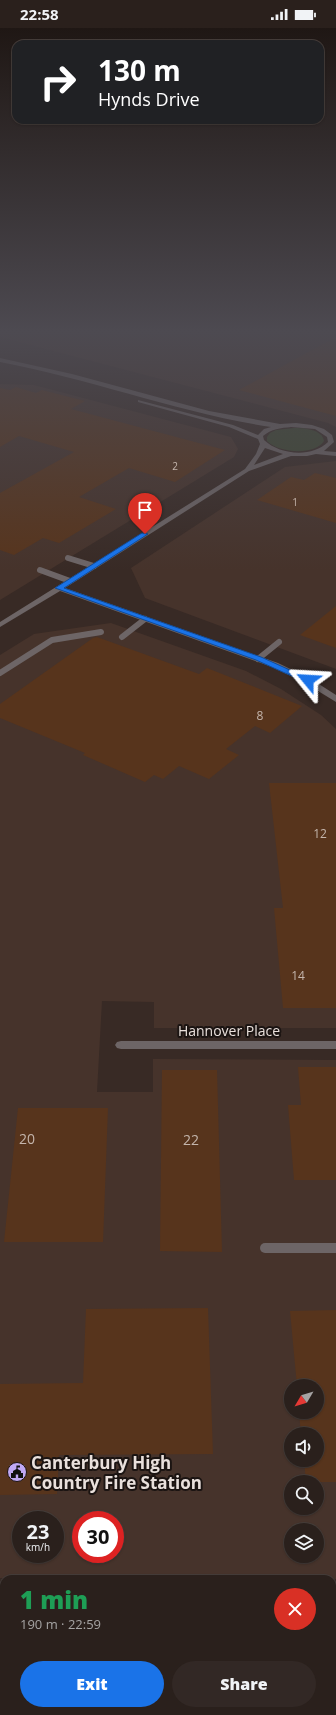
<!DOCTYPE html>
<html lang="en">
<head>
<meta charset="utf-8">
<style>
	:root { --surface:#2a201c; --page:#322825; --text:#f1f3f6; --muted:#a5a3a3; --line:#463e3b; --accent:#1a73e8 }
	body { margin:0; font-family:"Open Sans",sans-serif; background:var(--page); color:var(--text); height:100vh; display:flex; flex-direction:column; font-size:15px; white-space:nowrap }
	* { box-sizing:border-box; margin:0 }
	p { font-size:13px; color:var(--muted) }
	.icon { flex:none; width:22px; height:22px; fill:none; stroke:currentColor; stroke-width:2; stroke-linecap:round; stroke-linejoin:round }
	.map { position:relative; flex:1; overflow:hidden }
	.side { position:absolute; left:0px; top:1547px; width:336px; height:140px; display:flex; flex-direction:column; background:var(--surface); border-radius:12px 12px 0 0; box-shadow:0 1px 3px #0004,0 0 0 1px var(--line) }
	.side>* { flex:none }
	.top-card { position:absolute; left:12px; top:12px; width:312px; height:84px; border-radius:12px; box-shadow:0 1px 3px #0004,0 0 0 1px var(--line); background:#202124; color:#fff; overflow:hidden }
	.needle { width:26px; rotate:232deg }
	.tools { position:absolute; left:284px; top:1351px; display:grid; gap:8px }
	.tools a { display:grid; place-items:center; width:40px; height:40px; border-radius:50%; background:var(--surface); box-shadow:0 1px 3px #0004,0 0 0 1px var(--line); font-size:20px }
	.speed { position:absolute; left:12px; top:1483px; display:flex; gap:8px; font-size:20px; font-weight:700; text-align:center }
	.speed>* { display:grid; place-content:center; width:52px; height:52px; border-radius:50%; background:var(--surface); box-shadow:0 1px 3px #0004,0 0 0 1px var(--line); line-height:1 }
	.speed small { font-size:10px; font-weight:400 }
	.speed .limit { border:6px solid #d22; background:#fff; color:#111 }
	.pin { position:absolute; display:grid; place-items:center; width:34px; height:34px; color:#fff; margin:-41px -17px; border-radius:50% 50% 50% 0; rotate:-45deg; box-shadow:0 0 4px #0007 }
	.pin .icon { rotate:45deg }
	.me { position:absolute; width:44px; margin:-22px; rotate:297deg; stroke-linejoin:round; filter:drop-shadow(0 0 3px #0008) }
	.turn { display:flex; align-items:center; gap:14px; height:84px; padding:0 20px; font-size:18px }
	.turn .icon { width:52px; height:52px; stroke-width:2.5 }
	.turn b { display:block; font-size:28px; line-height:34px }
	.round { display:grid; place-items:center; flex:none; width:42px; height:42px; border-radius:21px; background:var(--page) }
	.headline { display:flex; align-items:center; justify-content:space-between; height:68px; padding:0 20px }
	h1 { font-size:24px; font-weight:800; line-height:30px; color:#1e9e55 }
	.button { display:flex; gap:8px; margin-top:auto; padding:8px 20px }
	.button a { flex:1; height:46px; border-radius:24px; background:var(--accent); color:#fff; font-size:16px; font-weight:800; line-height:46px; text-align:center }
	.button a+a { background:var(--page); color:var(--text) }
	.status { display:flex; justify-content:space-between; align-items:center; height:28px; padding:0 20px; background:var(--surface); direction:ltr }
	.status svg { height:11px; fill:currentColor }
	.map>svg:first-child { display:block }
	.built { fill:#46332b; fill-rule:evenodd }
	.green { fill:#3d4831 }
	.building { fill:#57341c }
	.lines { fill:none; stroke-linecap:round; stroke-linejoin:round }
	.lane-far1 { stroke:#6d6566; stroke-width:6 }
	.lane { stroke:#6d6566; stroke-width:10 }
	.street { fill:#6d6566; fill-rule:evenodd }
	.route { fill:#1a73e8; stroke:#114b97 }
	.labels { text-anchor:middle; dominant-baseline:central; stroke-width:4; stroke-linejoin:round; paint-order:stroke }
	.far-number-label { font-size:10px; fill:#c4b5ac }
	.number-label { font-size:12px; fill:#c4b5ac }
	.street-label { font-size:14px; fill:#e9e0dc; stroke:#1b1412 }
	.near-number-label { font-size:14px; fill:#c4b5ac }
	.near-poi-label { font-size:17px; font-weight:bold; fill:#e9e0dc; stroke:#1b1412; text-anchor:start }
</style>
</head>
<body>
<div class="status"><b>22:58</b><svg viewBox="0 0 49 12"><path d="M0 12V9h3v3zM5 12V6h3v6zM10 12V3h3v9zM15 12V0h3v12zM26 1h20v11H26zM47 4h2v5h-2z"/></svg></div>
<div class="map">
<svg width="336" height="1687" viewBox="0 0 336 1687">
	<rect width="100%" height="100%" fill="#382a25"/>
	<g class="built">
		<path d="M0 305H336V399L328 395 0 309Z"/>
		<path d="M0 356 34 357 231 409 238 421 234 429 0 572Z"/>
		<path d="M336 433V641L145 570 131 540 285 439Z"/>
		<path d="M111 595 246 643 281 661 321 687 336 701V1000H154V974L102 973 97 1064H153V1031L336 1032V1551L0 1550V627L34 606ZM291 1358H317V1384H291ZM291 1406H317V1432H291ZM291 1454H317V1480H291ZM21 1492H55V1526H21ZM81 1492H115V1526H81ZM291 1502H317V1528H291Z"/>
	</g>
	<path class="green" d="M294 400C304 400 322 401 324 413 315 428 278 425 267 413V409L270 405 276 402Z"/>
	<g class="building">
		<path d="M336 309V388L239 362Z"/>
		<path d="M16 359 36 365 42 362 85 373 71 381 225 422 175 454 129 440 79 469 116 481 59 515 43 510 14 527 0 522V465L74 424 19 408 0 419V360L10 362Z"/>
		<path d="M315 445 336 450V495L257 472 291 449 304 452Z"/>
		<path d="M336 578V620L300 607Z"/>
		<path d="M97 609 199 646 207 640 302 678 270 705 255 698 226 721 239 727 209 751 179 738 163 751 154 747 145 754 83 727 85 725 0 690V676L93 610Z"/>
		<path d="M269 755H336V980H283L274 880H283Z"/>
		<path d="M298 1039H336V1152H294L288 1077H301Z"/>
		<path d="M162 1042H217L222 1224 160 1223Z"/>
		<path d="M18 1080H108L103 1214H4Z"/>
		<path d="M208 1280 213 1426 59 1427 57 1466 0 1467V1356L83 1355 86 1281Z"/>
		<path d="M336 1282V1454H306L304 1432H317V1406H301L299 1384H317V1358H297L290 1283Z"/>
	</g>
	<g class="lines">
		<g class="lane-far1">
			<path d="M68 530 94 538"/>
			<path d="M40 542 70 553"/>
			<path d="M122 609 145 591"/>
			<path d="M258 631 279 614"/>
			<path d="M0 645 52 612 101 604"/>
		</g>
		<path class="lane" d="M265 1220H336"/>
		<g class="street">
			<path d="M0 330 72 346 209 383 280 396 296 395 312 397 324 401 332 407 334 414 324 423 336 424V428L316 426 307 428H291L249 443 65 560 278 635 311 651 336 667V674L305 655 272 639 60 563 0 599V594L245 441 256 426 260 416 258 411 229 399 138 374V372L233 397 258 407 264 401 271 399C179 385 91 351 0 334ZM291 399 315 401 327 409 328 414C312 430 280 427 264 412L263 408C271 401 281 400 291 399ZM265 420 283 426 254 437Z"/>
			<path d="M121 1013H336V1021H121L117 1020 115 1017 117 1014Z"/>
			<rect x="332" y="1610" width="4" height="16"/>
			<rect x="0" y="1611" width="4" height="16"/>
		</g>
	</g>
	<linearGradient id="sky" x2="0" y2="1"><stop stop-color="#1f1714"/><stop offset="0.56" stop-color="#4d4a51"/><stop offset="1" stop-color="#4d4a51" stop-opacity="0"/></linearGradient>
	<rect width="336" height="542" fill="url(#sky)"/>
	<path class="route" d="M142 505 148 506 64 560 261 629 310 651V654H305L256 632 55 560Z"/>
	<defs>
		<symbol id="civic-disc" viewBox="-11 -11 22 22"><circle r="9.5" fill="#c0a8f4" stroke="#1b1412"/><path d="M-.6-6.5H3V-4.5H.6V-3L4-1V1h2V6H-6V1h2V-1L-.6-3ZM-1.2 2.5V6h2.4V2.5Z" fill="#111"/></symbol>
	</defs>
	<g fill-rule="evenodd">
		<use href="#civic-disc" x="6" y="1433" width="22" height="22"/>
	</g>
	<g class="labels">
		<g class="far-number-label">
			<text x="175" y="438">2</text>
			<text x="295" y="474">1</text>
		</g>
		<g class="number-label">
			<text x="260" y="687">8</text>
			<text x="320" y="805">12</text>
			<text x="298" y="947">14</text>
		</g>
		<g class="street-label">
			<text x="229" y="1002">Hannover Place</text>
		</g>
		<g class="near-number-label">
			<text x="27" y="1110">20</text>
			<text x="191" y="1111">22</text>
		</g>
		<g class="near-poi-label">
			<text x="31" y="1434">Canterbury High<tspan x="31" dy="20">Country Fire Station</tspan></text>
		</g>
	</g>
</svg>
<div class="tools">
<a><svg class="needle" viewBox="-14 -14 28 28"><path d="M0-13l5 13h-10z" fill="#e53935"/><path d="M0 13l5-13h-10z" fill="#a5a3a3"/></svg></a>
<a><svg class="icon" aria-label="sound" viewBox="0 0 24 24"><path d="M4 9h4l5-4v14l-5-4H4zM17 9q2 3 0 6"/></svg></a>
<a><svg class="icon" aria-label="search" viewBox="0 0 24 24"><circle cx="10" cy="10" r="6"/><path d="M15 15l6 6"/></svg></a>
<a><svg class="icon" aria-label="layers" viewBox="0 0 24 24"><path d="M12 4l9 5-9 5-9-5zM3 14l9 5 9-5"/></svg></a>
</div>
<div class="speed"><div>23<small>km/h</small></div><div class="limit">30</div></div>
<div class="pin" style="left:145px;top:506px;background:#d93025"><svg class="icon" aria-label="arrive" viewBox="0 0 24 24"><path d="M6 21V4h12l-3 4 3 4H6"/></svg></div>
<svg class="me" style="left:308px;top:652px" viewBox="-20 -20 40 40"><path d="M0-17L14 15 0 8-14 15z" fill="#1a73e8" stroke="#fff" stroke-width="4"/></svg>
<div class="top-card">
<div class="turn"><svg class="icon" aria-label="right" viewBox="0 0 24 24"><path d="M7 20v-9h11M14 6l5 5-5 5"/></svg><div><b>130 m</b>Hynds Drive</div></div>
</div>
<section class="side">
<div class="headline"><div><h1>1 min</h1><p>190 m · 22:59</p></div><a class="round" style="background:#d93025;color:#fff"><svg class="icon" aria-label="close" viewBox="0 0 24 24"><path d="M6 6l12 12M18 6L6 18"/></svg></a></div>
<div class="button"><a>Exit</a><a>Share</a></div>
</section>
</div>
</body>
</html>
